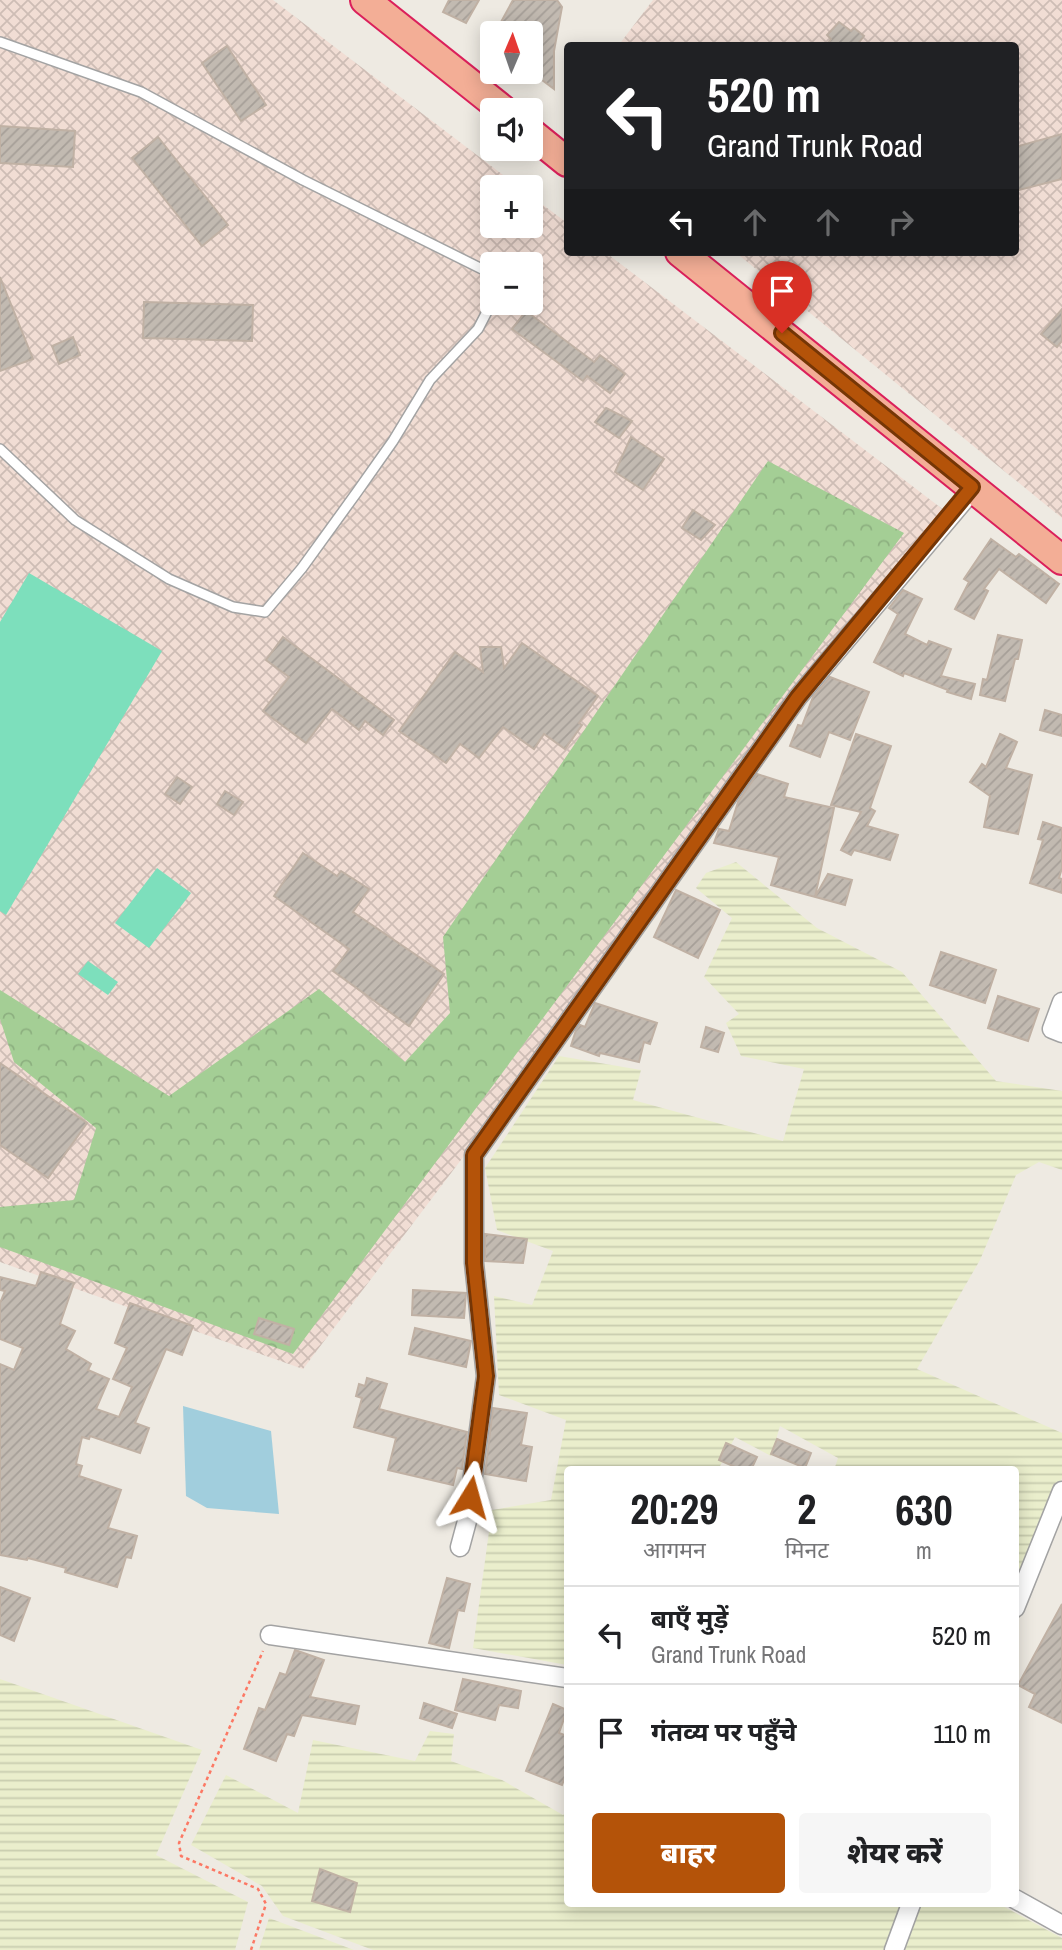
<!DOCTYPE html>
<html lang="hi">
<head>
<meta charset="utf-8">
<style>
	:root { --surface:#fff; --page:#f6f6f6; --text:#202124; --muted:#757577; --line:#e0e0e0; --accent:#b45309 }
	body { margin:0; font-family:"Archivo Narrow","Noto Sans Devanagari",sans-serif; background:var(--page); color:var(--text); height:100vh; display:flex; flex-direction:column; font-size:26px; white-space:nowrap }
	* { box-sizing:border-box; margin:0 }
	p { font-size:23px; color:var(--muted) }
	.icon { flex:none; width:38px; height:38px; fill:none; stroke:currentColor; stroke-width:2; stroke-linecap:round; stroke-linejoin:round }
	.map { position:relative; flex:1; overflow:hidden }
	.panel { position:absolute; left:564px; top:1466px; width:455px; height:441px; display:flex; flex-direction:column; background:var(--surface); border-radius:7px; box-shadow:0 4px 18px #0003 }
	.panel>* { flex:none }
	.guide { position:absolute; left:564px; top:42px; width:455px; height:214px; border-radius:7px; box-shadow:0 4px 18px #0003; background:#202124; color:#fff; overflow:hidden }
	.needle { width:46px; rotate:2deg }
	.controls { position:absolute; left:480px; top:21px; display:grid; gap:14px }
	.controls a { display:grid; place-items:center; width:63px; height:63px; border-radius:7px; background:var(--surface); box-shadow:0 4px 18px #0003; font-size:35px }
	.pin { position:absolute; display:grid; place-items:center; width:60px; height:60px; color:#fff; margin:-72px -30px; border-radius:50% 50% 50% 0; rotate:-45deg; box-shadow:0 0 7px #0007 }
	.pin .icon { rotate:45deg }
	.me { position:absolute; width:77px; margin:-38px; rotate:8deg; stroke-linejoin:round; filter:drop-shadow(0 0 5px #0008) }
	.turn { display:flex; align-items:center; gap:24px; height:147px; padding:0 28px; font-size:32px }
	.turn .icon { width:91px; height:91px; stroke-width:2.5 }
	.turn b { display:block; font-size:49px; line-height:60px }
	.lanes { display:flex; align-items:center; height:66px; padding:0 28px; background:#0003; justify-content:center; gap:35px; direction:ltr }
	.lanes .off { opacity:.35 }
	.eta { display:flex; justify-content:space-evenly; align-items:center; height:119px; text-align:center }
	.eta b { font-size:42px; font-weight:800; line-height:49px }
	.action { display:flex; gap:14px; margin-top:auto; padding:14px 28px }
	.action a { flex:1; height:80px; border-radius:7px; background:var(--accent); color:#fff; font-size:28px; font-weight:800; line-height:80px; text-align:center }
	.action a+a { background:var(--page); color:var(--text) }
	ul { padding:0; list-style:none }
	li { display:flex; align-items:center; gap:21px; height:98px; padding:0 28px; border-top:2px solid var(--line) }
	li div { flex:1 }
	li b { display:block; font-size:26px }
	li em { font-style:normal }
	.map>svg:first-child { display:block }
	.military { fill:url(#military-cross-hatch); fill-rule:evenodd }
	.farmland { fill:url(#farmland-rules) }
	.forest { fill:url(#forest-crowns) }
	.pitch { fill:#7ddfbc }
	.water { fill:#a1cedd }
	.building { fill:url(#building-hatch); stroke:#c0b1a4; stroke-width:2 }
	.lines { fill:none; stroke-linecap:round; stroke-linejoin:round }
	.service-casing { stroke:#a3a3a3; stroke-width:12 }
	.minor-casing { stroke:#a3a3a3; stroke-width:21 }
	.trunk-casing { stroke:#db205b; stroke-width:32 }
	.path { stroke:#fc7864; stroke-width:2.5; stroke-dasharray:3.5 3.5; stroke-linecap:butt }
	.service { stroke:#fff; stroke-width:9 }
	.minor { stroke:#fff; stroke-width:18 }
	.trunk { stroke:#f3ae96; stroke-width:28 }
	.route-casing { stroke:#753606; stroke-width:18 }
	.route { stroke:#b45309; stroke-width:12 }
</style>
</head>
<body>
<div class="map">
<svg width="1062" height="1950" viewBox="0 0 1062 1950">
	<defs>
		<pattern id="military-cross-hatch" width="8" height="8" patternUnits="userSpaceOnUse" patternTransform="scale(1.75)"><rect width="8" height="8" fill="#f1ddd4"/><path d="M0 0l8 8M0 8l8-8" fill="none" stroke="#cebdb5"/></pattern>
		<pattern id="farmland-rules" width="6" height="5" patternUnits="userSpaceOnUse" patternTransform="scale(1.75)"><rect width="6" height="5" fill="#eaeecc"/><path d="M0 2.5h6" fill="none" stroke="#c8ccaf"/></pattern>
		<pattern id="forest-crowns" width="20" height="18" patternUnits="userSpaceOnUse" patternTransform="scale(1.75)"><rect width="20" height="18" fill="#a4ce95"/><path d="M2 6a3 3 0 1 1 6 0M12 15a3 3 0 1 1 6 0" fill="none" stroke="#8db080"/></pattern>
		<pattern id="building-hatch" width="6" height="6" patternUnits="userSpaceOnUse" patternTransform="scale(1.75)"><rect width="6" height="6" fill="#c2bab1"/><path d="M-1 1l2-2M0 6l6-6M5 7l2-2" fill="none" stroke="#a69f98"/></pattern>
	</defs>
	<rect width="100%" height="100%" fill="#eeeae2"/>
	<g class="military">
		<path d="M0 0H273L519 187H492V226H530V195L567 223V252H605L949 514 303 1369 0 1262ZM492 264H530V303H492Z"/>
		<path d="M653 0H1062V518L735 252H1015V46H618Z"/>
	</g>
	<g class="farmland">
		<path d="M736 862 817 928 902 972 996 1081 1062 1091V1170L1039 1162 1016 1175 980 1260 917 1369 1062 1433V1478L1015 1606V1470H834L838 1458 780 1426 771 1456 735 1437 718 1470H567V1665L473 1648 492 1510 551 1500 566 1420 499 1395 494 1296 532 1305 553 1251 497 1230 485 1168 559 1056 641 1070 633 1100 783 1141 804 1069 741 1056 726 1023 739 1014 704 977 732 918 696 888 706 873Z"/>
		<path d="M0 1679 202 1750 156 1855 248 1902 235 1950H0Z"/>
		<path d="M430 1731 454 1734 451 1761 502 1780 563 1815 567 1811V1904H904L886 1950H373L283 1916 262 1886 191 1845 226 1775 298 1813 313 1740 415 1761Z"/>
		<path d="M921 1904H999L1062 1938V1950H905Z"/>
		<path d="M269 1918 354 1950H259Z"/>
	</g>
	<path class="forest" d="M768 461 904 533 293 1354 0 1247V1207L74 1200 96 1128 14 1062 0 1019V990L169 1096 319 989 405 1062 450 1013 443 937Z"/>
	<g class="pitch">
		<path d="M29 573 162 651 6 915 0 911V622Z"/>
		<path d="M157 868 191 893 149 948 115 923Z"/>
		<path d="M88 961 118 982 108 995 78 974Z"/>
	</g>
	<path class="water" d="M183 1406 271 1431 279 1514 207 1508 186 1496Z"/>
	<g class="building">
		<path d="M449 0H479L466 23 443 12Z"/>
		<path d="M513 0H557L562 7 554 51V89L530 71V33H495Z"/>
		<path d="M839 22 851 31 854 28 864 36 856 46H826L831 39 827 35Z"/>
		<path d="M227 46 266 105 241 121 202 63Z"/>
		<path d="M0 126 75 131 73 167 0 163Z"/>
		<path d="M1062 134V179L1015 191V147Z"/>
		<path d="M158 137 228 225 202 246 132 158Z"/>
		<path d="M0 277 33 359 0 371Z"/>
		<path d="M144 302 253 305 252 341 143 338Z"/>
		<path d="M1062 309V341L1057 347 1041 334Z"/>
		<path d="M526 311 594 362 600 355 625 374 610 393 587 376 583 381 512 329Z"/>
		<path d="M73 337 80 355 59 364 52 346Z"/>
		<path d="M606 408 632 421 619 438 595 422Z"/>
		<path d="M631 437 664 459 643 490 615 472Z"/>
		<path d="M693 510 715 525 701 540 682 528Z"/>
		<path d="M991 539 1016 557 1019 554 1059 584 1046 603 999 569 984 589 988 591 974 619 955 609 969 582 964 579Z"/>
		<path d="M903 590 922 599 905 634 927 645 929 641 951 649 941 676 975 684 971 699 947 692 948 690 904 673 903 676 874 662 898 614 889 608Z"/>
		<path d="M998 635 1022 640 1018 659H1015L1005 701 980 695 983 679 987 680Z"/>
		<path d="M283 637 394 720 383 735 365 721 359 730 332 709 306 743 263 711 289 677 266 660Z"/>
		<path d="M522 643 598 696 579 723 582 725 565 749 544 734 534 749 503 727 479 758 460 744 446 763 399 731 455 652 483 672 480 647H501L504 668Z"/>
		<path d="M830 677 869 692 850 740 829 732 820 757 790 746 798 725 802 726 813 697Z"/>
		<path d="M1045 710 1062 715V736L1040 730Z"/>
		<path d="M856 734 891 746 870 808 875 811 867 826 898 835 890 860 854 850 851 855 841 850 861 812 831 805Z"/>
		<path d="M1000 734 1017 742 1006 768 1032 775 1018 834 984 827 990 796 970 782 982 764 986 767Z"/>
		<path d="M757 774 788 784 784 797 834 808 815 897 828 874 852 880 845 905 771 885 779 857 714 843 719 829 729 831 738 802Z"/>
		<path d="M177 777 192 787 180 804 165 794Z"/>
		<path d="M225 791 243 802 234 815 217 804Z"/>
		<path d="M1043 822 1062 828V868L1059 878 1062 879V893L1030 883 1043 840 1038 839Z"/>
		<path d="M303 853 337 876 341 871 369 889 353 912 444 974 409 1026 333 971 349 949 274 896Z"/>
		<path d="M676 890 720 910 698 958 654 937Z"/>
		<path d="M941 952 996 970 985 1003 930 985Z"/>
		<path d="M998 996 1039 1009 1028 1041 988 1028Z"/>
		<path d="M595 1003 657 1023 650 1044 644 1042 639 1062 600 1053 599 1056 571 1046 576 1030 580 1025 585 1027Z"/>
		<path d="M706 1027 724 1033 718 1052 701 1047Z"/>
		<path d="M0 1063 87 1123 48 1178 0 1145Z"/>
		<path d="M485 1234 527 1239 523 1263 485 1261Z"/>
		<path d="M41 1272 74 1283 60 1324 75 1331 66 1349 91 1364 88 1370 109 1379 96 1409 119 1417 132 1387 113 1379 127 1348 115 1343 130 1303 193 1326 182 1355 166 1349 135 1423 149 1428 140 1453 90 1436 89 1439 82 1437 76 1464 82 1466 79 1476 121 1490 108 1528 137 1536 131 1558 126 1557 117 1587 65 1572 66 1568 28 1558 27 1560 0 1555V1364L14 1370 23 1348 0 1339V1303L5 1291 0 1290V1277L36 1286Z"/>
		<path d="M413 1290 466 1293 464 1318 412 1315Z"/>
		<path d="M259 1318 294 1329 289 1345 254 1334Z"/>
		<path d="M415 1328 471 1341 466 1367 409 1354Z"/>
		<path d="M367 1378 387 1384 379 1409 467 1432 462 1469 457 1468 453 1485 388 1470 396 1438 354 1427 362 1398 356 1396 359 1384 365 1386Z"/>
		<path d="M493 1408 527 1413 521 1445 532 1447 526 1481 485 1474Z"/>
		<path d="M777 1439 811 1453 805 1468 771 1454Z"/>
		<path d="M726 1443 757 1457 751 1470H742L719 1460Z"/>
		<path d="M447 1578 470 1584 464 1611 458 1610 449 1648 429 1643Z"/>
		<path d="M0 1587 30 1598 14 1641 0 1635Z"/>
		<path d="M1062 1604V1723L1029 1707 1035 1694 1018 1685Z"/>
		<path d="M295 1650 324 1660 310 1697 359 1706 355 1724 302 1715 294 1736 287 1734 276 1761 244 1749 259 1708 265 1710 280 1673 286 1675Z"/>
		<path d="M463 1679 521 1691 518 1708 499 1705 495 1720 455 1710Z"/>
		<path d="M424 1703 457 1714 452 1728 420 1718Z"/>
		<path d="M553 1704 567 1710 559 1733 567 1736V1772L562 1785 526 1771Z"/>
		<path d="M320 1869 357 1883 350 1912 312 1901Z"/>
	</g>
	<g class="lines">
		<defs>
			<g id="service">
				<path d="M0 42 141 92 303 180 492 274"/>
				<path d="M0 449 75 520 169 579 233 607 265 612 302 568 357 492 393 441 430 380 478 329 492 302"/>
			</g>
			<g id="minor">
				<path d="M1062 1002 1052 1029 1062 1033"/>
				<path d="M460 1547 467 1521 486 1376 474 1263V1155L798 697 966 498 972 487"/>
				<path d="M1015 1608 1062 1491"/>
				<path d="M270 1635 567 1678"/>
				<path d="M1015 1899 1062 1925"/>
				<path d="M894 1950 911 1904"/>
			</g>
			<g id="trunk">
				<path d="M365 0 503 110"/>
				<path d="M530 132 567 162"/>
				<path d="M680 252 1062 560"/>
			</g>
		</defs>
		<use href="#service" class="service-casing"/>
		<use href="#minor" class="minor-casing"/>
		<use href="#trunk" class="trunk-casing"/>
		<path class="path" d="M251 1950 266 1904 258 1889 181 1856 179 1843 263 1651"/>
		<use href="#service" class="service"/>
		<use href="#minor" class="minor"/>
		<use href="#trunk" class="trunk"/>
	</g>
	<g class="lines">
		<defs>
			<path id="route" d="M470 1497 486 1376 474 1263V1155L798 697 972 487 782 333"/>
		</defs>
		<use href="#route" class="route-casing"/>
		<use href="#route" class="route"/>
	</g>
</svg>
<div class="controls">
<a><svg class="needle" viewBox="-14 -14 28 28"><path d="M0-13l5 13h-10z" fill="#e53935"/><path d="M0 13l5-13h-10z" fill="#757577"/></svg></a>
<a><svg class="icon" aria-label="sound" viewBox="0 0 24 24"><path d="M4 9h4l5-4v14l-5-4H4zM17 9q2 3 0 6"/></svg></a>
<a>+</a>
<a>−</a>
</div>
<div class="pin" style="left:782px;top:333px;background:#d93025"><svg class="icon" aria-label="arrive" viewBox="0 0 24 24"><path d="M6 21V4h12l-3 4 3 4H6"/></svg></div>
<svg class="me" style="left:470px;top:1497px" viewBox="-20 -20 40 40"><path d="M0-17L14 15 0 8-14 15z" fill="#b45309" stroke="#fff" stroke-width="4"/></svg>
<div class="guide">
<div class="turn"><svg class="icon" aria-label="left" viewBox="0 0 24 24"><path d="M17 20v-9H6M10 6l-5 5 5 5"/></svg><div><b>520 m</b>Grand Trunk Road</div></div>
<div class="lanes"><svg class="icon" aria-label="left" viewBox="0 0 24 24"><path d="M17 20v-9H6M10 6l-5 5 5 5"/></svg><svg class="icon off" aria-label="ahead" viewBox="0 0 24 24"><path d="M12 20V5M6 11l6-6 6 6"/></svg><svg class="icon off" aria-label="ahead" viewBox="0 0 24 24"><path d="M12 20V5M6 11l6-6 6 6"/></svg><svg class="icon off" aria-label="right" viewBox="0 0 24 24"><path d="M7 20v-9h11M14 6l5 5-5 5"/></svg></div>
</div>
<section class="panel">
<div class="eta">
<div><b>20:29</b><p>आगमन</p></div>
<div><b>2</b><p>मिनट</p></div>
<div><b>630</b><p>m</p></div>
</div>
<ul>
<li><svg class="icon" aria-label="left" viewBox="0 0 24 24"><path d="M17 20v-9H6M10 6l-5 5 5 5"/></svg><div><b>बाएँ मुड़ें</b><p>Grand Trunk Road</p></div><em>520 m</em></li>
<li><svg class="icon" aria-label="arrive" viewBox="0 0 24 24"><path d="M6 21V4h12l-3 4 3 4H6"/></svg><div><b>गंतव्य पर पहुँचे</b></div><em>110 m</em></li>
</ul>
<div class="action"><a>बाहर</a><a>शेयर करें</a></div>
</section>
</div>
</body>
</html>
